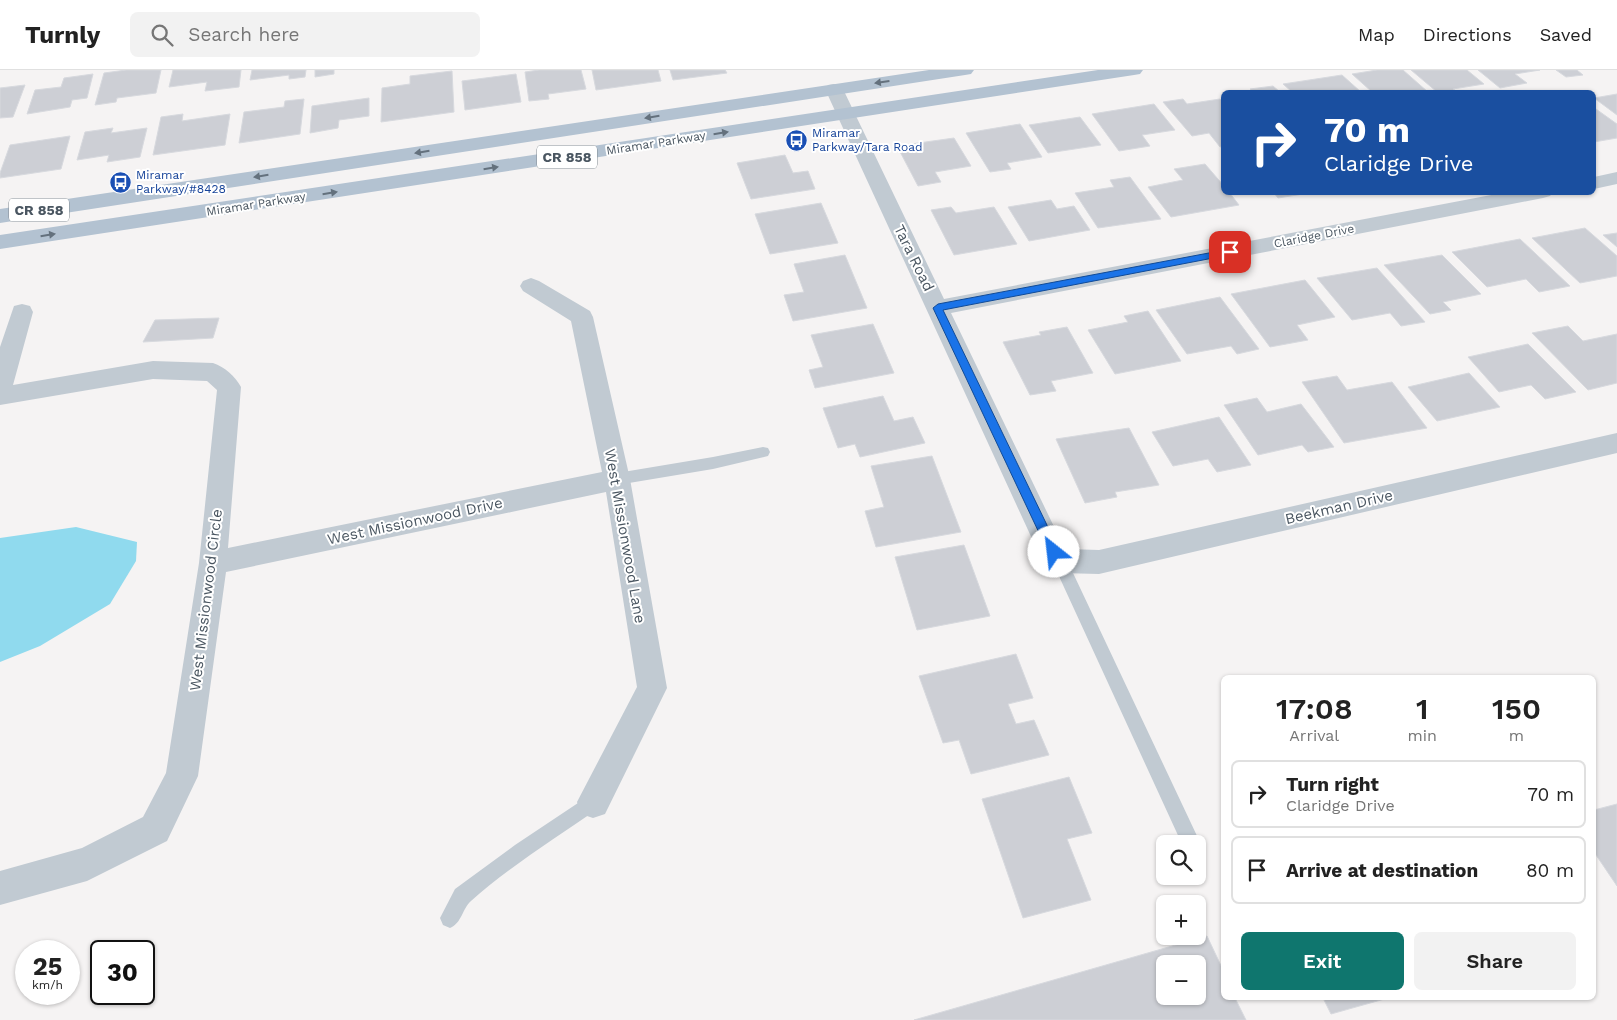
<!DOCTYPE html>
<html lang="en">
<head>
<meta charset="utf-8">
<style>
	:root { --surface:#fff; --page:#f2f2f2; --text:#222; --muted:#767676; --line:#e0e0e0; --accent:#0f766e }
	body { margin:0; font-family:"Work Sans",sans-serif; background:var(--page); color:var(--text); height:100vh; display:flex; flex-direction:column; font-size:19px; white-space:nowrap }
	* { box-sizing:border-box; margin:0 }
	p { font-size:16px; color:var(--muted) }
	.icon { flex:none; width:28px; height:28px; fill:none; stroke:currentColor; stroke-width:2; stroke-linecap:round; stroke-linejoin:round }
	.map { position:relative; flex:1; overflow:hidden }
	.details { position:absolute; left:1221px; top:605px; width:375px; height:325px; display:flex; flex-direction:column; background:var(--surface); border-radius:8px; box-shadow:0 1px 4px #0004 }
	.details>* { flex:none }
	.banner { position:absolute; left:1221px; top:20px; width:375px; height:105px; border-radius:8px; box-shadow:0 1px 4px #0004; background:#1a4fa0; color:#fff; overflow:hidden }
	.tools { position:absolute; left:1156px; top:765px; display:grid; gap:10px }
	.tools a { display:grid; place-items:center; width:50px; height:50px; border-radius:8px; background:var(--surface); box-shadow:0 1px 4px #0004; font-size:25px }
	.speed { position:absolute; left:15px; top:870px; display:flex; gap:10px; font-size:25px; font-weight:700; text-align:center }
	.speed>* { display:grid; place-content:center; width:65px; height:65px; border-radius:50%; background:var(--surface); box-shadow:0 1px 4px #0004; line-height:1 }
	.speed small { font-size:12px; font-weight:400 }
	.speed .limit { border:2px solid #111; border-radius:8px; background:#fff; color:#111 }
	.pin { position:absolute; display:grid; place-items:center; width:42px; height:42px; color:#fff; margin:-21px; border-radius:10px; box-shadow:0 2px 8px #0006 }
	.me { position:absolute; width:55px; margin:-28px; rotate:331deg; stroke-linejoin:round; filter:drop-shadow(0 0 4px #0008) }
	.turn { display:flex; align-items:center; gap:18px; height:105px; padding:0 20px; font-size:22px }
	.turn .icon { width:65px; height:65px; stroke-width:2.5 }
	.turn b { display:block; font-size:35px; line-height:42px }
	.eta { display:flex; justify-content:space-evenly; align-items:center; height:85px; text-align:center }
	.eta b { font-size:30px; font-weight:600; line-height:35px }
	.action { display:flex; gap:10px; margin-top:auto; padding:10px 20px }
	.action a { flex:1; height:58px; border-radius:8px; background:var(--accent); color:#fff; font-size:20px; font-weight:600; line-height:58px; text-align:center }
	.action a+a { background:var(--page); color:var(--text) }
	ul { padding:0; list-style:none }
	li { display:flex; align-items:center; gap:15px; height:68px; margin:0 10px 8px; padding:0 10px; border:2px solid var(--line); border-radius:8px }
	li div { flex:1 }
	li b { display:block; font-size:19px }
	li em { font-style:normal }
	header { display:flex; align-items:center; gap:30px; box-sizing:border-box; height:70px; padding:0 25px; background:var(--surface); border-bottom:1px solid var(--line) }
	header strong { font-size:24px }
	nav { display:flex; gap:28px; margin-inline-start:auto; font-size:18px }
	.search { width:350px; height:45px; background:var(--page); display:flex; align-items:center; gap:12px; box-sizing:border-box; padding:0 18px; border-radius:8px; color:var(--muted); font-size:19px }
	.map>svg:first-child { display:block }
	.water { fill:#90daee }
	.building { fill:#cdcfd5; stroke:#d7d9de; fill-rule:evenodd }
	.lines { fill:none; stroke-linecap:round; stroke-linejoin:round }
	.service { fill:#c1cad2; fill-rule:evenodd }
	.minor { fill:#c1cad2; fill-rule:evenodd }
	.primary { fill:#b3c2d1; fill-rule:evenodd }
	.oneway { fill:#64717d }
	.route { fill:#1a73e8; stroke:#114b97 }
	.labels { text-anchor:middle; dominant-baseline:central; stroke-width:4; stroke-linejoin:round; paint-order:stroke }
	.far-transit-label { font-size:12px; fill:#164399; stroke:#fff; text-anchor:start }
	.far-street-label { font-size:12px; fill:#4a5661; stroke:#fff }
	.shield { fill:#fff; stroke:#808990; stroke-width:1 }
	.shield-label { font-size:14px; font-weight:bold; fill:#4a5661 }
	.street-label { font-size:15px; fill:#4a5661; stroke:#fff }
</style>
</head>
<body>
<header>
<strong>Turnly</strong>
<div class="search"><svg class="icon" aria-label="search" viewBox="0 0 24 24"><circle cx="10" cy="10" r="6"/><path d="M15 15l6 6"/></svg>Search here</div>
<nav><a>Map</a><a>Directions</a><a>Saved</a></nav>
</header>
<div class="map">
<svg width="1617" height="950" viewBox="0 0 1617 950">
	<rect width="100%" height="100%" fill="#f5f3f3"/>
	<path class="water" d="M76 457 137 472 136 491 110 534 40 576 0 592V468Z"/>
	<g class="building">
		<path d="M126 0H161L156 23 117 28 116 32 95 35 104 3Z"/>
		<path d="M173 0H241L239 17 205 21 207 12 169 17Z"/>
		<path d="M252 0H306L305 7 289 9V5L250 10Z"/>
		<path d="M315 0H334V4L315 7Z"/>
		<path d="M539 0H581L586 19 548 24 549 29 529 31 525 2Z"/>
		<path d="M592 0H658L661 11 596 20Z"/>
		<path d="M670 0H725L727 3 673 10Z"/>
		<path d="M1377 0H1403L1428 22H1372L1352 4Z"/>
		<path d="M1411 0H1467L1484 14 1453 19 1458 22H1437Z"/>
		<path d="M1478 0H1540L1515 4 1527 13 1500 18Z"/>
		<path d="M1556 0H1577L1583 5 1566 7Z"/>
		<path d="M452 1 454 42 381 52 382 18 410 14V6Z"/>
		<path d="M93 4 87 28 72 30 70 37 27 44 35 20 61 17 64 8Z"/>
		<path d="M516 4 521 32 465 40 462 11Z"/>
		<path d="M1342 5 1361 22H1292L1283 14Z"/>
		<path d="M25 15 13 47 0 48V18Z"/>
		<path d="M1273 16 1280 22H1253L1250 19Z"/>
		<path d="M1617 24V45L1594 28Z"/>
		<path d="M369 28V46L339 50 338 58 310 63 312 36Z"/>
		<path d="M304 29 300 64 239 73 244 42 284 37 285 31Z"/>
		<path d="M1183 29 1187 34 1220 29 1224 33V76L1220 77 1209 63 1192 66 1163 32Z"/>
		<path d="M1154 34 1175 60 1142 65 1150 76 1119 81 1092 44Z"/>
		<path d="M1594 39H1596L1617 54V68L1594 72Z"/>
		<path d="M183 44 182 51 230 44 225 75 153 85 161 47Z"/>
		<path d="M1080 47 1101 75 1048 83 1029 55Z"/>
		<path d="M1020 54 1042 87 1007 93 1011 99 990 102 966 63Z"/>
		<path d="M113 58 111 63 147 58 140 87 107 92 109 85 77 90 85 62Z"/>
		<path d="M70 66 61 99 0 108V103L10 75Z"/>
		<path d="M954 68 971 96 935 102 941 112 918 116 897 76Z"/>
		<path d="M785 85 793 103 808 101 815 119 751 129 737 93Z"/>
		<path d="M1205 94 1224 116V122H1229L1239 135 1171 147 1148 117 1183 110 1174 99Z"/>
		<path d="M1130 107 1161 149 1098 158 1075 123 1114 117 1110 110Z"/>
		<path d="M1273 122H1301L1303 124 1278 128Z"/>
		<path d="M1051 130 1057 139 1074 136 1090 160 1029 171 1008 137Z"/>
		<path d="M821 133 838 173 770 184 755 144Z"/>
		<path d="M951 137 956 143 994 137 1017 174 954 185 931 140Z"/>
		<path d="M1585 158 1617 186V206L1580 213 1532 168Z"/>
		<path d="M1617 163V177L1603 165Z"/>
		<path d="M1520 169 1570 216 1539 222 1526 209 1487 217 1452 182Z"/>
		<path d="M845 185 867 238 793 251 784 225 804 222 794 194Z"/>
		<path d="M1442 185 1481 224 1443 232 1451 240 1430 244 1384 195Z"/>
		<path d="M1377 198 1425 252 1401 256 1390 243 1352 250 1317 208Z"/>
		<path d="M1305 210 1335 247 1297 255 1308 270 1270 277 1231 224Z"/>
		<path d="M1220 227 1259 279 1237 284 1231 276 1187 284 1156 240Z"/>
		<path d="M1148 241 1181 291 1115 304 1088 260 1128 252 1124 246Z"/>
		<path d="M219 248 213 268 143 272 155 250Z"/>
		<path d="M873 254 894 303 815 318 809 300 823 297 811 265Z"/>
		<path d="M1568 256 1583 271 1617 264V313L1588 320 1532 263Z"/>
		<path d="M1067 257 1093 303 1051 311 1056 321 1030 325 1003 272 1041 265 1039 262Z"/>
		<path d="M1528 274 1576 322 1545 329 1531 315 1499 322 1468 287Z"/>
		<path d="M1469 303 1500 337 1437 351 1408 317Z"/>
		<path d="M1337 306 1347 320 1392 312 1427 358 1344 373 1302 312Z"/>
		<path d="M883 326 894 351 913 347 925 373 860 387 855 374 838 378 823 338Z"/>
		<path d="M1257 328 1267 342 1301 334 1334 377 1308 382 1302 375 1258 385 1224 335Z"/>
		<path d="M1219 347 1251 395 1217 402 1208 389 1173 396 1152 362Z"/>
		<path d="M1129 358 1159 415 1115 422 1117 427 1085 433 1056 369Z"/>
		<path d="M932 386 961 462 876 477 865 441 884 437 871 396Z"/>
		<path d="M964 475 990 546 917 560 895 487Z"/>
		<path d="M1016 584 1033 628 1008 634 1016 654 1034 650 1049 685 971 704 959 670 943 673 919 606Z"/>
		<path d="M1069 707 1092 763 1067 769 1091 830 1023 848 982 729Z"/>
		<path d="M1617 734V816L1594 782V740Z"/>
		<path d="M1207 866 1224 902V928H1235L1246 950H914ZM1165 894H1198V926H1165Z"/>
		<path d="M1323 928H1388L1331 944Z"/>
	</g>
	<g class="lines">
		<g class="service">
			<path d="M763 377 768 378 770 382 768 386 713 399 617 415 612 413 610 409 612 405 617 403 713 387Z"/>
			<path d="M1060 485 1065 486 1198 768 1201 774 1198 780V774H1182L1052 491 1055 486Z"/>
			<path d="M593 723 599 726 602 732 599 738C556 768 510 796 471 831 462 839 462 853 450 858L443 855 440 848 455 819 515 775Z"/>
		</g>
		<g class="minor">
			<path d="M834 14 840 15 843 19 944 229 1507 122H1553L1550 126 1543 128 951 243 1058 465 1068 479 1099 480 1617 363V383L1099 504 1060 503 1050 499 1034 473 825 19 828 15Z"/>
			<path d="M1617 102V114L1594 119V107Z"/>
			<path d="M531 208 539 211 590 241 593 247 630 409 667 618 605 744 593 748 581 744 577 732 637 617 606 422 226 502 198 706 167 771 87 811 0 835V801L82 778 143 747 166 703 199 493 217 320 207 311 153 309 0 335V277L14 236 22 234 30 236 33 242 13 315 153 291 213 293C225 297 235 306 241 317L228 478 602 402 571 251 523 221 520 216 523 211Z"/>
		</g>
		<g class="primary">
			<path d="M929 0H974L971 4 965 5 0 153V139Z"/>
			<path d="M1098 0H1143L1140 4 1134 5 0 179V165Z"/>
		</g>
	</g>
	<defs><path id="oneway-solid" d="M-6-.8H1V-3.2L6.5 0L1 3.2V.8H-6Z" transform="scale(1.25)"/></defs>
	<g class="oneway">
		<use href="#oneway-solid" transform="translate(882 12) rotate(172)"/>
		<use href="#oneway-solid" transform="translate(652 47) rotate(171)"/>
		<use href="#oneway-solid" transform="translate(721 63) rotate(-9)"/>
		<use href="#oneway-solid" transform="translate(422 82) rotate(171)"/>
		<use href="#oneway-solid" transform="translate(491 98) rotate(-9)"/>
		<use href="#oneway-solid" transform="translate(261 106) rotate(171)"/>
		<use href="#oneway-solid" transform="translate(330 123) rotate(-9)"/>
		<use href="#oneway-solid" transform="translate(48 165) rotate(-9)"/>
	</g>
	<path class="route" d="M1230 179 1234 180V184L943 240 1060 482 1058 486H1050L933 238 938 234Z"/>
	<defs>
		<symbol id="bus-disc" viewBox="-11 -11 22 22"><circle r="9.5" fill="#1a4fb4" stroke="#fff"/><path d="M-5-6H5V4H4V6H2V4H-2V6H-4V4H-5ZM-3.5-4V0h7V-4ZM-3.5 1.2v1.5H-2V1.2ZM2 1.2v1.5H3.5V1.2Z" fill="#fff"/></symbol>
	</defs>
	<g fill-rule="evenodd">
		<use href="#bus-disc" x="784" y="58" width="25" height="25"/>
		<use href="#bus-disc" x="108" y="100" width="25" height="25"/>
	</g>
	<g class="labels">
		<g class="far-transit-label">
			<text x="812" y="63">Miramar<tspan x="812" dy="14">Parkway/Tara Road</tspan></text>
			<text x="136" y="105">Miramar<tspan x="136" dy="14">Parkway/#8428</tspan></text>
		</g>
		<g class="far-street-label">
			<text transform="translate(656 73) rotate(-9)">Miramar Parkway</text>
			<text transform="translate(256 134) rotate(-9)">Miramar Parkway</text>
			<text transform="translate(1314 166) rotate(-11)">Claridge Drive</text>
		</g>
		<g class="shield">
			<rect x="537" y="75.5" width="60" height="23" rx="4"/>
			<rect x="9" y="128.5" width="60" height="23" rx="4"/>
		</g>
		<g class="shield-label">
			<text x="567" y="87">CR 858</text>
			<text x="39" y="140">CR 858</text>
		</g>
		<g class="street-label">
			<text transform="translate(914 188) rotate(64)">Tara Road</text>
			<text transform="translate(1339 437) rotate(-13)">Beekman Drive</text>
			<text transform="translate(415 451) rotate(-12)">West Missionwood Drive</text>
			<text transform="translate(625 466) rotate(80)">West Missionwood Lane</text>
			<text transform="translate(206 530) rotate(-83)">West Missionwood Circle</text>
		</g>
	</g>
</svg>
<div class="tools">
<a><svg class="icon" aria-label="search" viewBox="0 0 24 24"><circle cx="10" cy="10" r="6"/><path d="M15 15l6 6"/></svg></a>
<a>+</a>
<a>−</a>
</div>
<div class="speed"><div>25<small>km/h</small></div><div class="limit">30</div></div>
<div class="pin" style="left:1230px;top:182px;background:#d93025"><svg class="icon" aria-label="arrive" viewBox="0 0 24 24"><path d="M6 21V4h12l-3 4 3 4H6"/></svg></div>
<svg class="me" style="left:1054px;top:482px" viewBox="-20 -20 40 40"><circle r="19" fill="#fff"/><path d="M0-13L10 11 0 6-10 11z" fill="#1a73e8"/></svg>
<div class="banner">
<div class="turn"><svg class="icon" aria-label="right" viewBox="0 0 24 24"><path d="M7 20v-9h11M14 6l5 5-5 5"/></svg><div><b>70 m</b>Claridge Drive</div></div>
</div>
<section class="details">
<div class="eta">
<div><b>17:08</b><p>Arrival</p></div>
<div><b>1</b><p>min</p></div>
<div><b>150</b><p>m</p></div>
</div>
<ul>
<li><svg class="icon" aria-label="right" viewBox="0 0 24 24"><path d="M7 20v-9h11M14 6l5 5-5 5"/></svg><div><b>Turn right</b><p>Claridge Drive</p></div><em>70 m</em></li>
<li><svg class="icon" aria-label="arrive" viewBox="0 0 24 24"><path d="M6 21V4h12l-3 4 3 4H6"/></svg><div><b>Arrive at destination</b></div><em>80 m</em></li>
</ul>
<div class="action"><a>Exit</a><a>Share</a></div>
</section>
</div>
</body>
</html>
